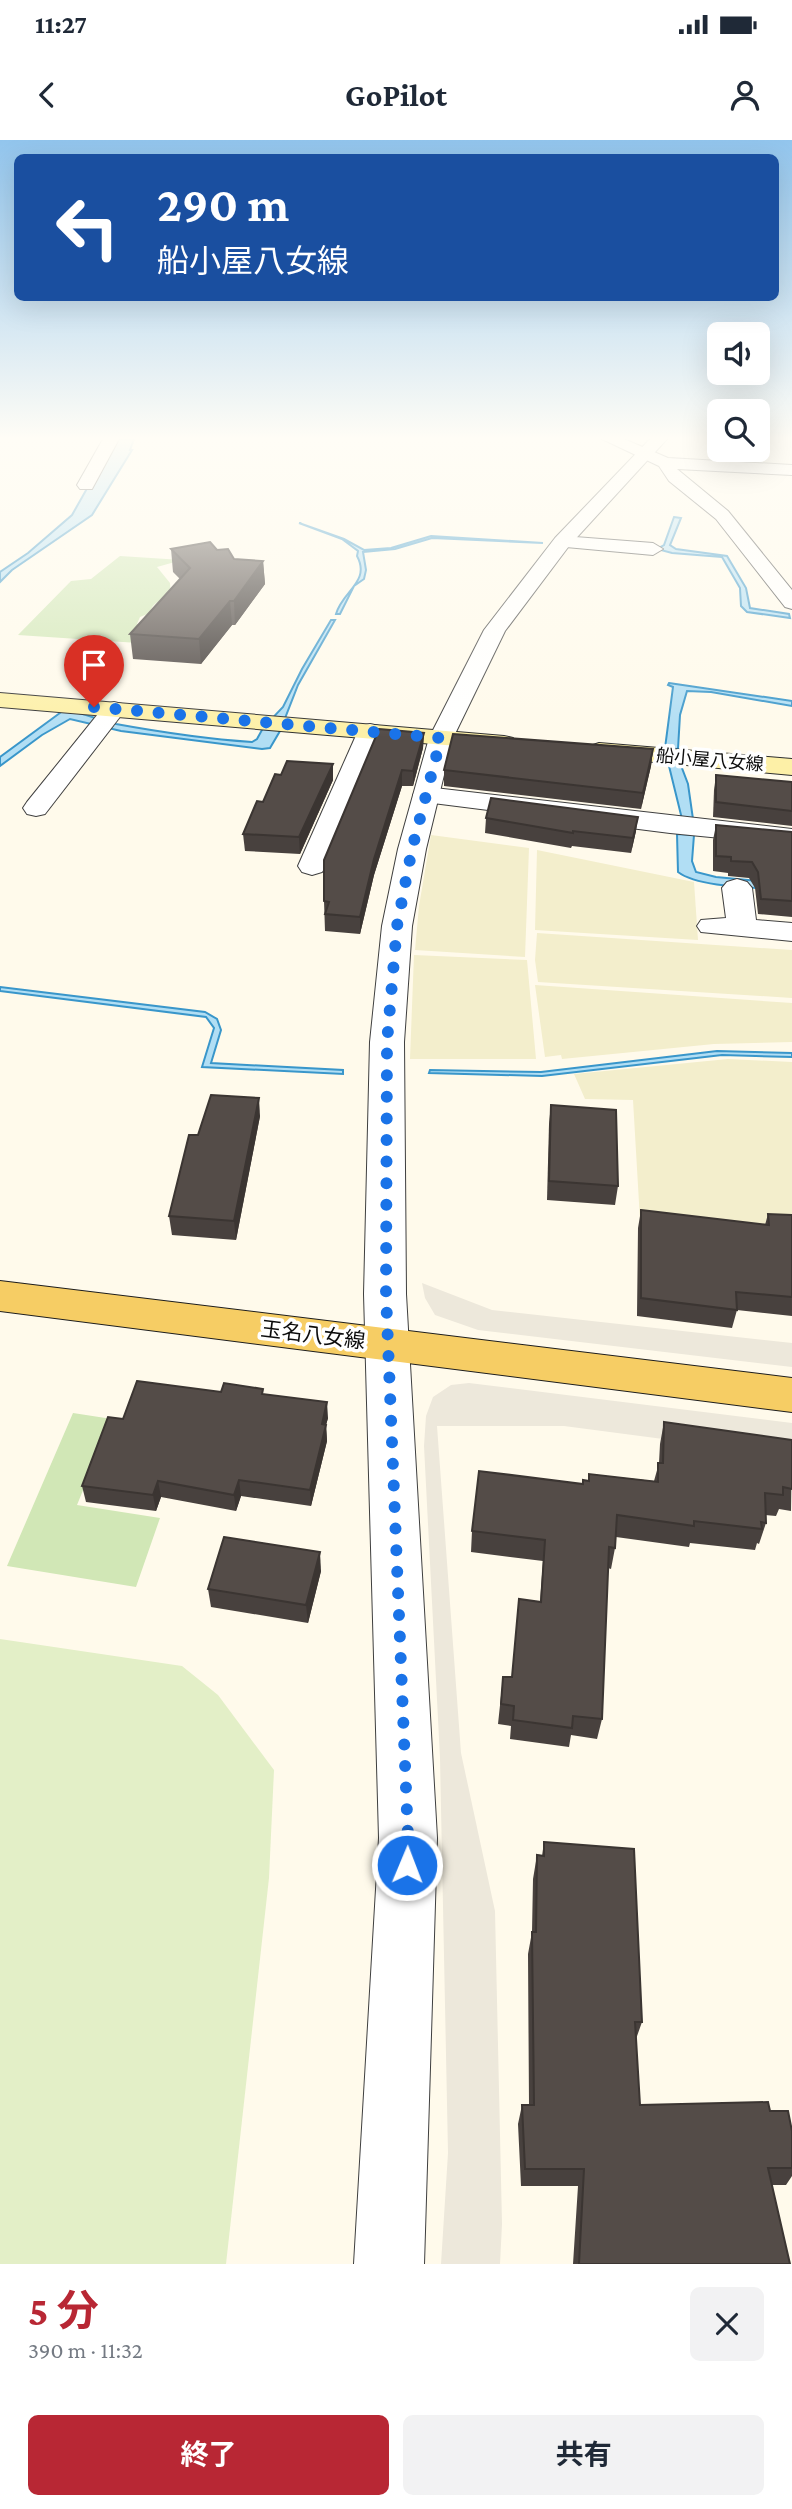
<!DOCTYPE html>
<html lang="ja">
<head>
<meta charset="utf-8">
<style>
	:root { --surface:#fff; --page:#f2f2f3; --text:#1f2937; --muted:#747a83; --accent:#b82734 }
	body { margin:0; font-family:"Crimson Pro","Noto Sans JP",serif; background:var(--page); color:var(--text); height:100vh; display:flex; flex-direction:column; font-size:26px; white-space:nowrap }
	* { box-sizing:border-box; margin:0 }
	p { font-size:23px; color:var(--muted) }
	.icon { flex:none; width:38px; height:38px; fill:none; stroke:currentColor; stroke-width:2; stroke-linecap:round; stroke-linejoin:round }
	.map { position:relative; height:2124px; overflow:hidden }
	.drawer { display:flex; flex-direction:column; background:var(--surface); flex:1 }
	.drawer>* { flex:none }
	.banner { position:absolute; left:14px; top:14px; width:765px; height:147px; border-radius:10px; box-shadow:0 7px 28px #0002; background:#1a4fa0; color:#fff; overflow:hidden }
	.buttons { position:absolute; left:707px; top:182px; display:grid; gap:14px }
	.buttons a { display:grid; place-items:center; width:63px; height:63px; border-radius:10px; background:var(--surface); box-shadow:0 7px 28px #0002; font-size:35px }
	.pin { position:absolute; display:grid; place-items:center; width:60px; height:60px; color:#fff; margin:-72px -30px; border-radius:50% 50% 50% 0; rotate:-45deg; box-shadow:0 0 7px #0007 }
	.pin .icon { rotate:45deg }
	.me { position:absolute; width:77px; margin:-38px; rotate:1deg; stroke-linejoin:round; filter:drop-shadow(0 0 5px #0008) }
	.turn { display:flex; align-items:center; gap:24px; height:147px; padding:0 28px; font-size:32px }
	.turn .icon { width:91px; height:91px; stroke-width:2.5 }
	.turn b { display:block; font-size:49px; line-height:60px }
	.round { display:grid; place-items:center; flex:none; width:74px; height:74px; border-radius:10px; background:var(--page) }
	.overview { display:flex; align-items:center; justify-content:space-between; height:119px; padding:0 28px }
	h1 { font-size:42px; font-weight:700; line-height:52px; color:var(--accent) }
	.cta { display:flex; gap:14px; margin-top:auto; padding:14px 28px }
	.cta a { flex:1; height:80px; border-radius:10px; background:var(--accent); color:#fff; font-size:28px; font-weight:700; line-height:80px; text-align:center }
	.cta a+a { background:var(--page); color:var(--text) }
	.status { display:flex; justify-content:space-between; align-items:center; height:49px; padding:0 35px; background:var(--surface); direction:ltr }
	.status svg { height:19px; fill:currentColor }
	header { display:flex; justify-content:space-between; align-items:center; height:91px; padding:0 28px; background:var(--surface); font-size:32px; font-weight:700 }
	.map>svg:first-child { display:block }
	.farmland { fill:#f3eecc }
	.green { fill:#d1e7b6 }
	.pitch { fill:#e3efc7 }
	.plaza { fill:#ede8db }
	.water { fill:#b1def4; stroke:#3996ca; stroke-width:2 }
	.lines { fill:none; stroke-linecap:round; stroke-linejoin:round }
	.minor-casing { stroke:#3f3f3f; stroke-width:2 }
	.tertiary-casing { stroke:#3f3f3f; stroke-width:2 }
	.secondary-casing { stroke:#2e2e2e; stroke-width:2 }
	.primary-casing { stroke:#1d1d1d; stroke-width:2 }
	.minor { fill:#fff; fill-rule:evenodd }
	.tertiary { fill:#fff; fill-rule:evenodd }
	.secondary { fill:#fdf0a7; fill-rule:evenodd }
	.primary { fill:#f6cd64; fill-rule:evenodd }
	.wall { fill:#48413e }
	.shaded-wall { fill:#3b3532 }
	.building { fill:#544c48; stroke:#3b3532; stroke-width:2 }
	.route { stroke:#1a73e8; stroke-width:12; stroke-dasharray:0 21.6 }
	.labels { text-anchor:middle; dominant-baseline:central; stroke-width:7; stroke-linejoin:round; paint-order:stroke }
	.far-street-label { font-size:18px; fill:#0c0c0c; stroke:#fff }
	.street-label { font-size:21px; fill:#0c0c0c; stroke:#fff }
</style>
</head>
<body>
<div class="status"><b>11:27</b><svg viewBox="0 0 49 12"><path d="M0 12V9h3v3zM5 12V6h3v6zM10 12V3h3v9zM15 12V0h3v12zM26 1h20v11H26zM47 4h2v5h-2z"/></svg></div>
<header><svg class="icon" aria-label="back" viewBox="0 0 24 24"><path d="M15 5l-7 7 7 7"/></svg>GoPilot<svg class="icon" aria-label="person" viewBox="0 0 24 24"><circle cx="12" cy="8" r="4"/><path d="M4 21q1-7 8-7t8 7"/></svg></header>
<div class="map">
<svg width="792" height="2124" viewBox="0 0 792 2124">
	<rect width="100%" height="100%" fill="#fffaeb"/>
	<g class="farmland">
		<path d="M431 695 529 708 525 817 415 810 419 766Z"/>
		<path d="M537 710 694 742 698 800 535 790Z"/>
		<path d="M537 793 792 810V858L538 842 535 820Z"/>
		<path d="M414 815 527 820 536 919H410Z"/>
		<path d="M535 845 792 863V902L714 904 562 919 561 915 545 917Z"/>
		<path d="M728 919 792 922V1092L640 1080 633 960 585 959 574 934Z"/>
	</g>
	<g class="green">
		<path d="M120 416 182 420 157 427 170 443 171 457C161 460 152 462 150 473L140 477 137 484 147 489 138 503 18 495 71 441 91 439Z"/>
		<path d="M73 1273 112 1279 77 1365 160 1378 136 1447 7 1426Z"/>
	</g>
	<path class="pitch" d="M0 1499 182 1526 218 1555 274 1630 269 1738 226 2124H0Z"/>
	<g class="plaza">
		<path d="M422 1143 492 1170 792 1203V1227L478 1190 435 1175 425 1158Z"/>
		<path d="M469 1243 792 1283V1316L564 1286H437L461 1613 495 1771 502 2084 500 2124H441L448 2013 440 1618 424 1306 426 1276 433 1257 451 1245Z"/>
	</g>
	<g class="water">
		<path d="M115 299H134L130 310H132L92 375 12 430 0 442V432L28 413 72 375Z"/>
		<path d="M674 377 681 378 670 405 676 409 727 416 746 448 750 468 789 474 790 478 747 472 741 466 740 448 722 417 672 413 657 409 664 405Z"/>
		<path d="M299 383 344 399 364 410 391 408 431 396 543 403 432 398 395 409 363 412 366 430 364 439 354 446 340 474H336C342 451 371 442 357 416L358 411 342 399Z"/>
		<path d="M331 480H335L298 545 280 591 270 608 262 609 121 591 70 579 42 595 0 626V617L64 570C82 572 98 580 116 584 160 592 207 599 252 602L257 599 263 588 283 567 302 529Z"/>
		<path d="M669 543 792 561V566L711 552 687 551 680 575 678 609 665 608 673 547 668 545Z"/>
		<path d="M668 622 680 623 688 644 693 679H682Z"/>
		<path d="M677 694 694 695 692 721 696 732 716 737 792 744V750C764 747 700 749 678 732Z"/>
		<path d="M0 847 205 872 217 879 221 890 211 923 343 930V934L202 927 214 888 206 877 0 851Z"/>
		<path d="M717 911 792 913V917L722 915 542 936 429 933 430 930 541 932Z"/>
	</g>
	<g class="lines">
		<defs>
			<g id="minor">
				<path d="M103 299H119L92 349H80L77 345Z"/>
				<path d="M602 299H624L668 318 792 325V335L677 329 728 371 792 450V469L785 467 716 379 669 341 659 326Z"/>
				<path d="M562 396 653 403 663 409 653 415 555 406 553 402Z"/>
				<path d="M114 562 122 564 126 569 45 674 36 676 27 674 23 668 27 662 106 564Z"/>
				<path d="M370 584 379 586 382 591 326 726 322 732 312 735 302 732 298 726 358 591 361 586Z"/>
				<path d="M426 647 792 689V705L670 693 417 661 413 655 417 649Z"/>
				<path d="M737 739 747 742 752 748 756 780 792 783V801L701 792 697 786 701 780 726 778 722 748 727 742Z"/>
			</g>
			<path id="tertiary" d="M650 299H667L569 406 505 491 453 598 426 709 412 786 404 902 406 1154 437 1698 424 2124H354L379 1698 364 1154 370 902 382 786 398 709 429 598 484 490 555 398Z"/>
			<g id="secondary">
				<path d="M0 553 504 596 513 598 516 603 513 608 504 610 0 567Z"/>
				<path d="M599 603 792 619V635L590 616 586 611 590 606Z"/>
			</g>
			<path id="primary" d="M0 1141 792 1238V1272L0 1171Z"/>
		</defs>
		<use href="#minor" class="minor-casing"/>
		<use href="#tertiary" class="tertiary-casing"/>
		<use href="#secondary" class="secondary-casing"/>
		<use href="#primary" class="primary-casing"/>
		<use href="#minor" class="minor"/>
		<use href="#tertiary" class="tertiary"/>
		<use href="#secondary" class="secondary"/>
		<use href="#primary" class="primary"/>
	</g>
	<g class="wall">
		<path d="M171 409 217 410 234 419 263 421 265 444 235 485H232L201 524 133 519 130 494 180 439 173 432Z"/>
		<path d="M424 593 423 608 413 646H402L374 735 360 794 325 791 324 761Z"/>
		<path d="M653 609 651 626 641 669 444 646V630Z"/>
		<path d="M333 624V640L300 714 245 711 243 694 281 635Z"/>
		<path d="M716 635 792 642V686L713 677 714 650Z"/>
		<path d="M486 678 636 691 631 713 572 706 571 708 485 693Z"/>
		<path d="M716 685 792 692V777L758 774 755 748 749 738 728 736V733L713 731V700Z"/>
		<path d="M551 965 618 1046 615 1065 547 1060 549 984Z"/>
		<path d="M260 976 236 1100 172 1095 169 1076 198 995Z"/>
		<path d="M641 1070 765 1085 768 1074 792 1075V1176L737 1170 732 1188 637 1176 638 1088Z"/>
		<path d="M221 1252 263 1254 328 1278 326 1285 327 1301 311 1366 241 1356 236 1371 161 1357 156 1371 86 1362 82 1346 123 1279Z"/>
		<path d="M664 1282 792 1300 791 1371 779 1369 776 1376 765 1375 766 1383 759 1404 757 1403 755 1410 690 1403 689 1407 616 1397 615 1408 611 1429 608 1428 602 1579 597 1599 571 1595 569 1607 510 1599 511 1586 498 1584 503 1537H512L519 1459 540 1462 543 1421 471 1412 472 1391 582 1344 588 1340 589 1334 654 1341 659 1323 660 1304Z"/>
		<path d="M321 1431 308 1483 211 1467 208 1449Z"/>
		<path d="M544 1702 642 1882 636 1899 640 1965 770 1971 792 1991V2036L786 2045H772L790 2124H573L578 2046H521L518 1984 522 1965H529L528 1814 532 1792 533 1739 537 1715 542 1716Z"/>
	</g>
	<g class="shaded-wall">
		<path d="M263 421 265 444 235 485 234 461Z"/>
		<path d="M230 461 232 485 201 524 199 499Z"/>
		<path d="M424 593 423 608 413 646V631Z"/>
		<path d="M653 609 651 626 641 669 643 653Z"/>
		<path d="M333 624V640L300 714 299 697Z"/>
		<path d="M402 630V646L374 735 360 794V777L374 719Z"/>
		<path d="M638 677 636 691 631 713 633 698Z"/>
		<path d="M259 958 260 976 236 1100 234 1081Z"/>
		<path d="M327 1262 328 1278 326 1285 327 1301 311 1366 310 1350 322 1284Z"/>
		<path d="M239 1340 241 1356 236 1371 234 1355Z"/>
		<path d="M158 1341 161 1357 156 1371 153 1355Z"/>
		<path d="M320 1412 321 1431 308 1483 306 1465Z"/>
	</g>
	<g class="building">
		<path d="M210 402 217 410 228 409 234 419 263 421 234 461H230L199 499 130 494 190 428 171 409Z"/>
		<path d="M379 589 424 593 413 631 402 630 374 719 360 777 325 774 329 762 324 761V720Z"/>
		<path d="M453 594 653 609 643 653 444 630Z"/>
		<path d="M287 621 333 624 299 697 243 694 257 661 263 662 275 634 281 635Z"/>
		<path d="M716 635 792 642V671L716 662Z"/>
		<path d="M491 658 638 677 633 698 573 691V693L486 678Z"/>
		<path d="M716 685 792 692V761L761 759 758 732 752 722 731 721V717L716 716Z"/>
		<path d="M211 955 259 958 234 1081 169 1076 189 995H198Z"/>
		<path d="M551 965 616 970 618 1046 549 1041Z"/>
		<path d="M641 1070 769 1085 768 1074 792 1075V1157L736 1152 737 1170 641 1158Z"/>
		<path d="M137 1241 221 1252 224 1243 263 1249 262 1254 327 1262 322 1284 326 1285 310 1350 239 1340 234 1355 158 1341 153 1355 82 1346 108 1277 123 1279Z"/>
		<path d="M664 1282 792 1300V1349L783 1347V1355L765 1353 766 1383 761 1382 762 1389 694 1381V1386L617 1375 615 1408 609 1407 602 1579 573 1576 572 1588 513 1580 514 1566 501 1564 503 1537H512L519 1459 541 1462 545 1400 472 1391 479 1331 583 1344V1340L589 1341V1334L658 1342V1323H663Z"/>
		<path d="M224 1397 320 1412 306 1465 208 1449Z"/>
		<path d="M544 1702 634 1709 642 1882H635L640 1965 768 1962 770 1971H788L792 1991V2028H768L790 2124H579L584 2029H525L522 1965H534L532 1792H536L537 1715 544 1716Z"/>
	</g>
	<linearGradient id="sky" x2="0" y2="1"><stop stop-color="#92c5ed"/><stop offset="0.5" stop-color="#fffdf6"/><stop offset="1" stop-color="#fffdf6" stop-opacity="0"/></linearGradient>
	<rect width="792" height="597" fill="url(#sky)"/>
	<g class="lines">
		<path class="route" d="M94 567 441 598 412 709 397 786 387 902 386 1154 408 1698 407 1725"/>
	</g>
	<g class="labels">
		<g class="far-street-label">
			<text transform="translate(710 620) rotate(5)">船小屋八女線</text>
		</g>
		<g class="street-label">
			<text transform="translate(313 1195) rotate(7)">玉名八女線</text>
		</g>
	</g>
</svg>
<div class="buttons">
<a><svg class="icon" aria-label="sound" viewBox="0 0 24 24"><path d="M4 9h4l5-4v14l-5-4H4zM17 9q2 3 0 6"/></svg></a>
<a><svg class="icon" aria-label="search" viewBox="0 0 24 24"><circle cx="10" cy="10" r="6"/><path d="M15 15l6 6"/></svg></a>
</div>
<div class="pin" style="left:94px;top:567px;background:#d93025"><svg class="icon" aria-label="arrive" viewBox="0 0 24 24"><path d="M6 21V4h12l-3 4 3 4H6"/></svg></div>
<svg class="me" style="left:407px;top:1725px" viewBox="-20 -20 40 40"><circle r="17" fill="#1a73e8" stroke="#fff" stroke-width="3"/><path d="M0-11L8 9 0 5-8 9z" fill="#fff"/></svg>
<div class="banner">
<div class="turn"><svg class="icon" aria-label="left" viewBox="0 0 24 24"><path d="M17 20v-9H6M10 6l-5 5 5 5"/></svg><div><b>290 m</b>船小屋八女線</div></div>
</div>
</div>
<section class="drawer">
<div class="overview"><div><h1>5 分</h1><p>390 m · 11:32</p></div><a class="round"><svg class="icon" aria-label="close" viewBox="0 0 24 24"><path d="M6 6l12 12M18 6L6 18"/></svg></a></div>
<div class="cta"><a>終了</a><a>共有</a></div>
</section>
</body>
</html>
